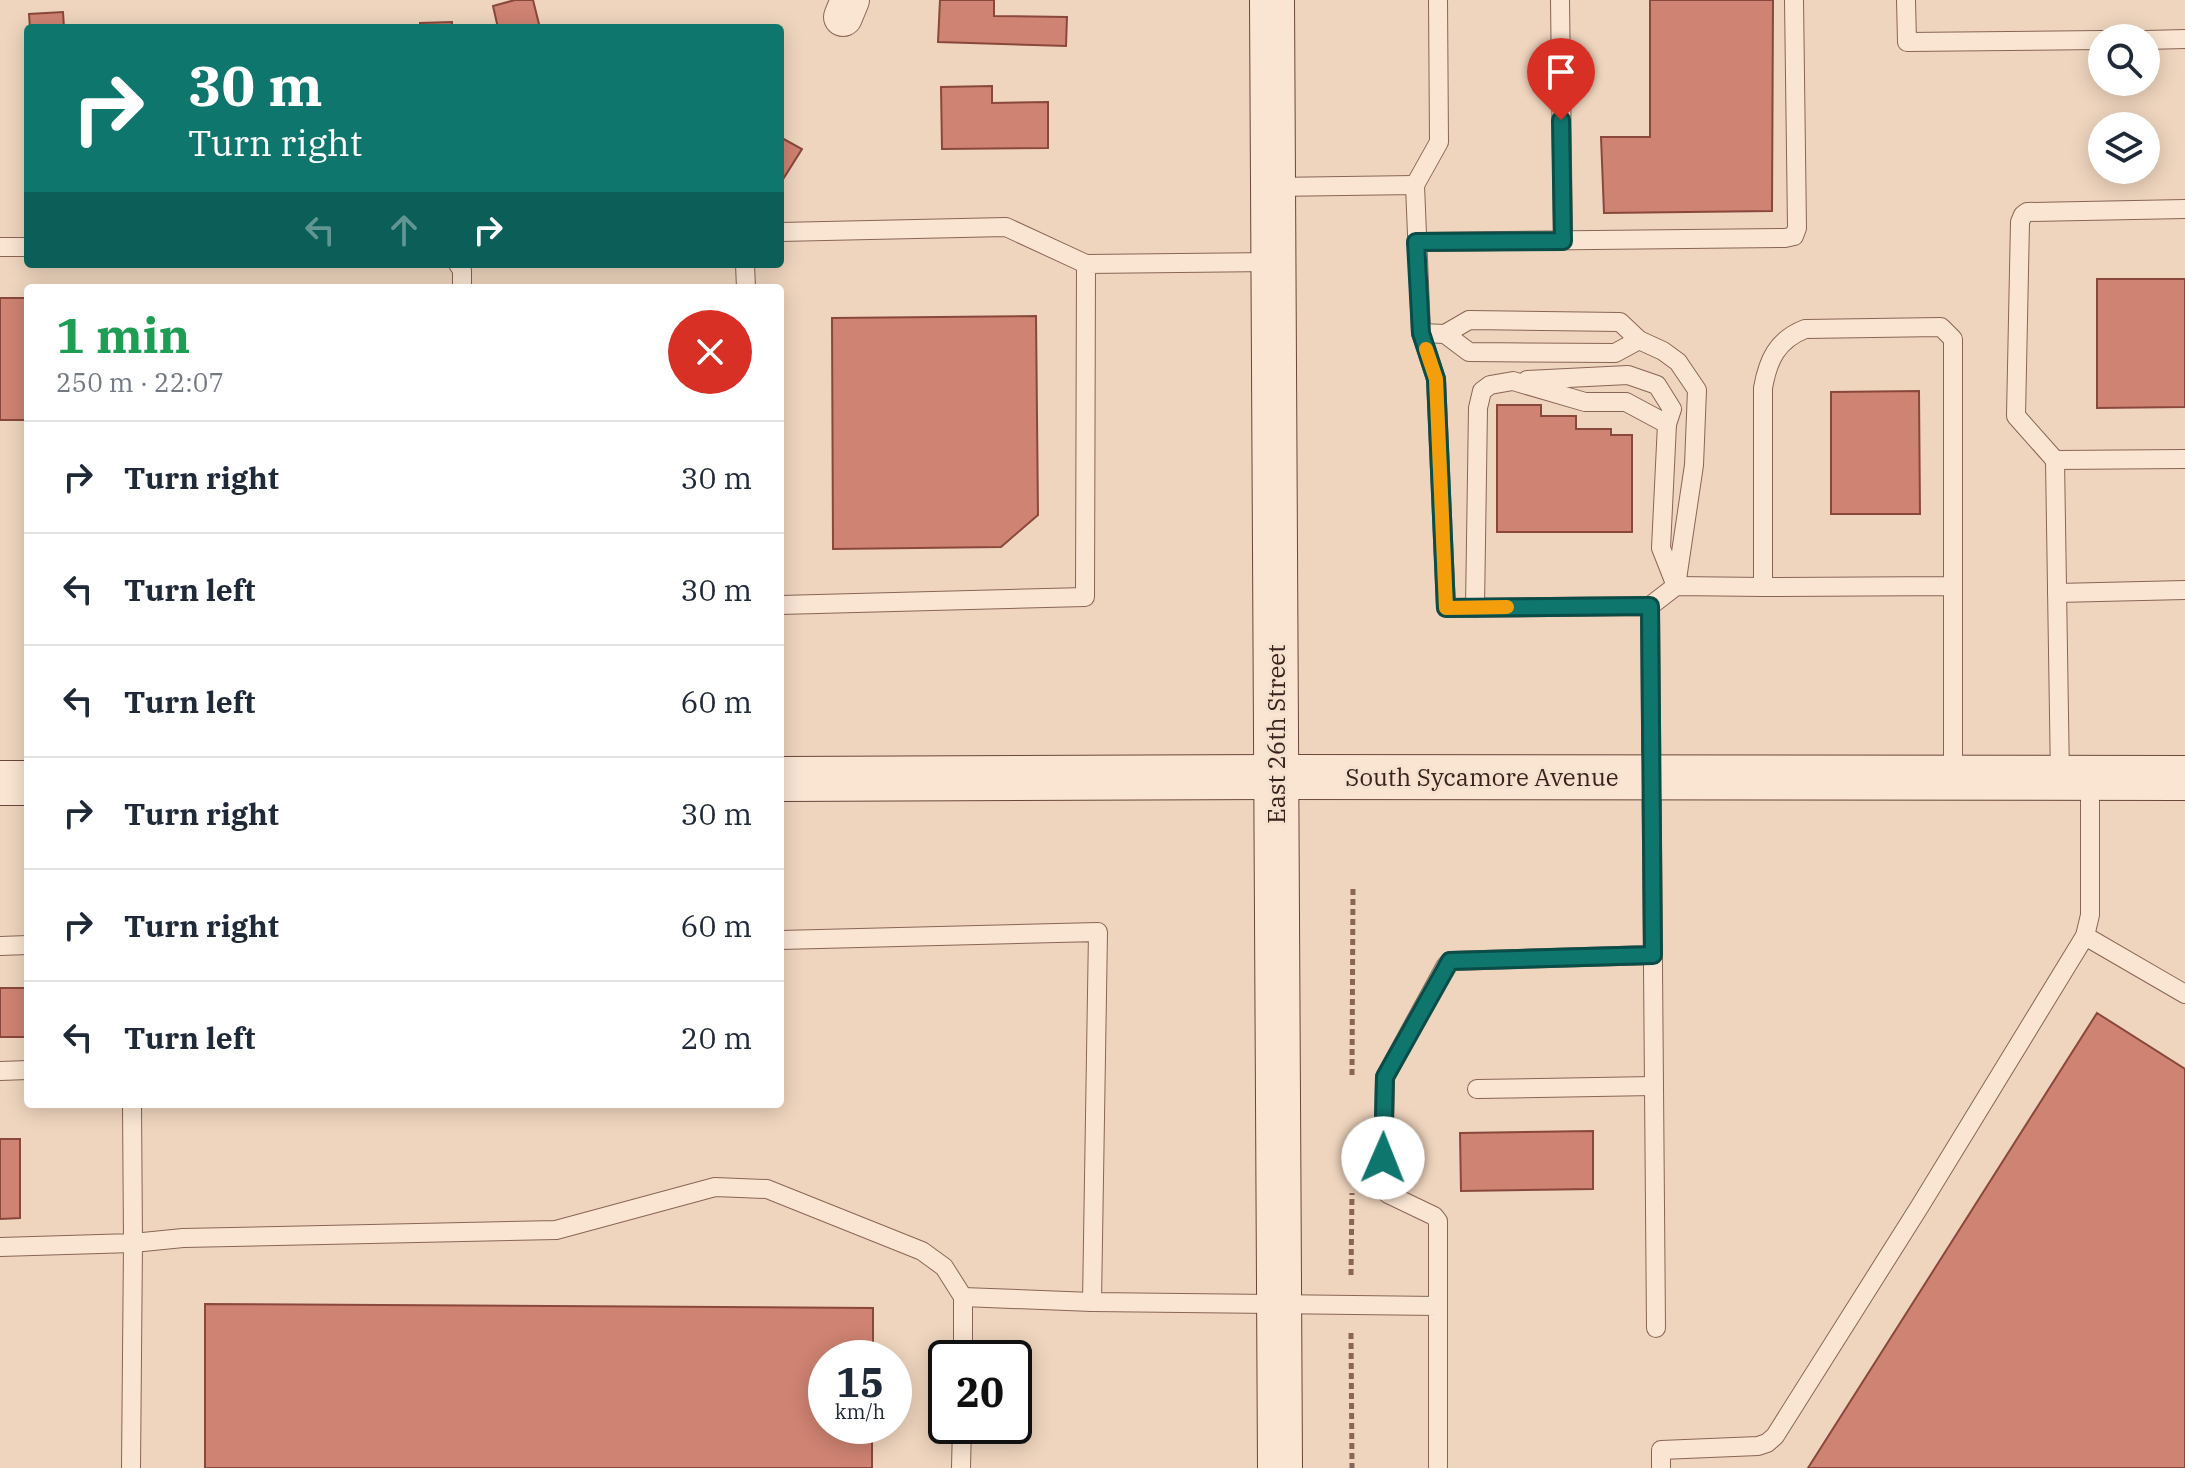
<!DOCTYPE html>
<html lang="en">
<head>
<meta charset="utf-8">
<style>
	:root { --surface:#fff; --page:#f2f2f3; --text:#1f2937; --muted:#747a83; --line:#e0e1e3 }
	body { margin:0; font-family:"IBM Plex Serif",serif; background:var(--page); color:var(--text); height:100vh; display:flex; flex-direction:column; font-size:30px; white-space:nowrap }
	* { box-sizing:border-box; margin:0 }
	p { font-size:26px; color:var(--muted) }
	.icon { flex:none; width:44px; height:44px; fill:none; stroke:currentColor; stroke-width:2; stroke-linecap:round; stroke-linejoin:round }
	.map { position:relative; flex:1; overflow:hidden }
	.drawer { position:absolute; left:24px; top:284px; width:760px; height:824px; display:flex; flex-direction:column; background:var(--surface); border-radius:8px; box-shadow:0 4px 20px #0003 }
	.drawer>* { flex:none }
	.hud { position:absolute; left:24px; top:24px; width:760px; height:244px; border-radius:8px; box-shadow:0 4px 20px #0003; background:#0f766e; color:#fff; overflow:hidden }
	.tools { position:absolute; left:2088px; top:24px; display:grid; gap:16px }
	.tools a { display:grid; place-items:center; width:72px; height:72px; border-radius:50%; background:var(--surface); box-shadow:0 4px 20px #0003; font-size:40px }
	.speed { position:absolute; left:808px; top:1340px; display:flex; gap:16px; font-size:40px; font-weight:700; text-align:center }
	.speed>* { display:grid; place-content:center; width:104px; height:104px; border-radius:50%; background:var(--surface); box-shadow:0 4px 20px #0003; line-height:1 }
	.speed small { font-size:20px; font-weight:400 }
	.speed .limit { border:4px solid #111; border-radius:12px; background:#fff; color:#111 }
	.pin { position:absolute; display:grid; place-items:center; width:68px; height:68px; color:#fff; margin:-82px -34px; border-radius:50% 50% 50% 0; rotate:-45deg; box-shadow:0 0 8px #0007 }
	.pin .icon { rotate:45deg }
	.me { position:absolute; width:88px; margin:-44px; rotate:1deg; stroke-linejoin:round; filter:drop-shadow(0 0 6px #0008) }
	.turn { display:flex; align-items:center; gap:28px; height:168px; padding:0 32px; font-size:36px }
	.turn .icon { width:104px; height:104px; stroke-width:2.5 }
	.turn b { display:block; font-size:56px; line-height:68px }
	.lanes { display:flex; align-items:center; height:76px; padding:0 32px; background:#0003; justify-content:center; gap:40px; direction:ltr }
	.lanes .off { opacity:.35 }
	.round { display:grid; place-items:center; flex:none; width:84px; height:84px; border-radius:42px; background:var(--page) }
	.head { display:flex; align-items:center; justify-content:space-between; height:136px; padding:0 32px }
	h1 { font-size:48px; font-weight:700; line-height:60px; color:#1e9e55 }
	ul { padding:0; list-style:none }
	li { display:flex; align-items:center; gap:24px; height:112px; padding:0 32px; border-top:2px solid var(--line) }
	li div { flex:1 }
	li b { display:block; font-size:30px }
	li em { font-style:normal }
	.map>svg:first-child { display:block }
	.building { fill:#cf8372; stroke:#89483b; stroke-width:2 }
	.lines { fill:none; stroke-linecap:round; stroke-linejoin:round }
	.service-casing { stroke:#896556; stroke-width:20 }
	.minor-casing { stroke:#896556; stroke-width:40 }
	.secondary-casing { stroke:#6a473a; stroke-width:46 }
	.path { stroke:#896556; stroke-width:5; stroke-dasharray:6 4; stroke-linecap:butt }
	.service { stroke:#fae5d2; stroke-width:18 }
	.minor { stroke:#fae5d2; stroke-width:38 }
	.secondary { stroke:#fae5d2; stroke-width:44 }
	.route-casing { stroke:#0a4d48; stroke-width:20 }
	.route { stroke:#0f766e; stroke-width:14 }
	.slow { stroke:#f59e0b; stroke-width:14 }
	.labels { text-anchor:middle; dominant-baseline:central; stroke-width:6; stroke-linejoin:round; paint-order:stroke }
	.street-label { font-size:24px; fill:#37221c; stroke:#f7e1ce }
</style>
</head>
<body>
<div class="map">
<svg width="2185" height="1468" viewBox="0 0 2185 1468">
	<rect width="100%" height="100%" fill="#efd5be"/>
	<g class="building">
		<path d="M515 0H533L540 28H498L493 6Z"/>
		<path d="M940 0H994V16L1067 17 1066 46 938 42Z"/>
		<path d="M1650 0H1773L1772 211 1604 213 1601 137H1650Z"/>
		<path d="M63 12 64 28H30L29 14Z"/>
		<path d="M452 22V28H420V23Z"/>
		<path d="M992 86V103L1048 102V148L942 149 941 87Z"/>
		<path d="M780 137 802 149 780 184Z"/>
		<path d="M2097 279H2185V407L2097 408Z"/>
		<rect x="0" y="298" width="28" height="122"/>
		<path d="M1036 316 1038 515 1001 547 833 549 832 318Z"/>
		<path d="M1919 391 1920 514H1831V392Z"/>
		<path d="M1497 405H1541V416H1576V429H1611V435H1632V532H1497Z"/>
		<rect x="0" y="988" width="28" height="49"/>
		<path d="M2097 1013 2185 1069V1468H1808Z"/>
		<path d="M1593 1131V1189L1461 1191 1460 1133Z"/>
		<path d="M0 1139H20V1218L0 1219Z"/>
		<path d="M205 1304 873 1308V1358H826V1426H872V1468H205Z"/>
	</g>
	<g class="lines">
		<defs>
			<g id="service">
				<path d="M1560 0 1563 241"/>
				<path d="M1906 0 1907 42 2102 40"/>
				<path d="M2146 40 2185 39"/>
				<path d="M1415 185 1439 142 1438 0"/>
				<path d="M1273 187 1415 185 1421 333 1436 379 1446 608 1650 606 1656 1328"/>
				<path d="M780 232 1006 227 1086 264"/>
				<path d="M1416 242 1785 238 1794 236 1797 228 1794 0"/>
				<path d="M0 247H28"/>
				<path d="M458 264 462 270V288"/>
				<path d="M745 264 746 288"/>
				<path d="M1421 333 1445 334 1469 320 1620 322 1639 340 1663 351 1678 362 1697 390 1694 465 1676 586"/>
				<path d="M1445 334 1469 352 1615 353 1639 340"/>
				<path d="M1527 380 1628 375 1657 385 1672 409 1667 424"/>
				<path d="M2055 460 2185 459"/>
				<path d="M1953 586 1763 587V388C1768 360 1777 340 1805 329L1941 327 1953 339V778"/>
				<path d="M2057 593 2185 590"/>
				<path d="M780 605 1085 597 1086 264 1274 262"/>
				<path d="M1650 606 1676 586 1763 587"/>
				<path d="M1475 608 1478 408 1482 391 1490 385 1513 381 1585 402H1626L1667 424 1661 548 1676 586"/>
				<path d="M2060 778 2055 460 2016 416 2020 222 2023 215 2027 212 2185 209"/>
				<path d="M2085 936 2185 994"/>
				<path d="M780 940 1098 932 1092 1302"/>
				<path d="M0 946 28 945"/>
				<path d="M0 1071 28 1070"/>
				<path d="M1477 1089 1654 1086"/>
				<path d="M0 1247 133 1243 132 1104"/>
				<path d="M1438 1306V1221L1434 1216 1388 1194 1383 1186 1385 1077 1445 967 1450 961 1653 955"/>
				<path d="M963 1358V1297L1092 1302 1438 1306V1468"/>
				<path d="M131 1468 133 1243 183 1238 556 1230 715 1187 767 1189 922 1251 944 1267 963 1297"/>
				<path d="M961 1468 962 1426"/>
				<path d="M1661 1468V1450L1758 1446 1767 1443 1775 1436 1920 1206 2085 936 2090 915V778"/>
			</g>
			<path id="minor" d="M843 17 850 0"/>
			<g id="secondary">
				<path d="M1272 0 1280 1468"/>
				<path d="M780 779 1276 777 2185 778"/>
				<path d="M0 783H28"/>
			</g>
		</defs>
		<use href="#service" class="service-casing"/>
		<use href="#minor" class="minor-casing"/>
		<use href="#secondary" class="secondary-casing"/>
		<g class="path">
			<path d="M1352 1075 1353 885"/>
			<path d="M1351 1275 1352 1193"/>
			<path d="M1351 1333 1352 1468"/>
		</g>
		<use href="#service" class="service"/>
		<use href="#minor" class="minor"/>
		<use href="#secondary" class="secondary"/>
	</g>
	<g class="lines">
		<defs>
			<path id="route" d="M1383 1158 1385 1077 1450 961 1653 955 1650 606 1446 608 1436 379 1421 333 1416 242 1563 241 1561 120"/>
		</defs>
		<use href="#route" class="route-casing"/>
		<use href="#route" class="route"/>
		<path class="slow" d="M1426 349 1436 379 1446 608 1507 607"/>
	</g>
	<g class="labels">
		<g class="street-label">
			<text transform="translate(1276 734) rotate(-90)">East 26th Street</text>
			<text x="1482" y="777">South Sycamore Avenue</text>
		</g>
	</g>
</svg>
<div class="tools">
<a><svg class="icon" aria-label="search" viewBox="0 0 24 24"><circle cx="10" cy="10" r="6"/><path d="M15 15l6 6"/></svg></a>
<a><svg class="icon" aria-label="layers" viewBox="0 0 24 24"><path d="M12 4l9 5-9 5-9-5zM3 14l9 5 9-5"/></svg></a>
</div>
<div class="speed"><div>15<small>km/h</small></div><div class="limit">20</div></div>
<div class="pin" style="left:1561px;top:120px;background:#d93025"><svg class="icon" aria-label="arrive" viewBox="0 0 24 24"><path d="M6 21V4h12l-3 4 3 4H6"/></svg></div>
<svg class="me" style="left:1383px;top:1158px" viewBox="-20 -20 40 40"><circle r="19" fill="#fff"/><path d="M0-13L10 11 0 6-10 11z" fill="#0f766e"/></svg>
<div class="hud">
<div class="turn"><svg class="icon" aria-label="right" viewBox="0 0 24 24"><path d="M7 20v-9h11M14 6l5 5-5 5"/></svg><div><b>30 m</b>Turn right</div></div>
<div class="lanes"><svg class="icon off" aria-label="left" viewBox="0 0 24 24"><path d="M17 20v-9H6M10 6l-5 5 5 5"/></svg><svg class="icon off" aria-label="ahead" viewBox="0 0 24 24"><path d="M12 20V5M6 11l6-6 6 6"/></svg><svg class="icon" aria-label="right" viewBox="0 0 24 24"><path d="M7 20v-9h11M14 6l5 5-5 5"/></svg></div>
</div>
<section class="drawer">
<div class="head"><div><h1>1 min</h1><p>250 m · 22:07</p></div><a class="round" style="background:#d93025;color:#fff"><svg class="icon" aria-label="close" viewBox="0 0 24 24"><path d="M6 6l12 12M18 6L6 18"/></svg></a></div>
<ul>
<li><svg class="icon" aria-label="right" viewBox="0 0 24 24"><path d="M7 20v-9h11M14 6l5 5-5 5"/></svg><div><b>Turn right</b></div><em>30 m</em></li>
<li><svg class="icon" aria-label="left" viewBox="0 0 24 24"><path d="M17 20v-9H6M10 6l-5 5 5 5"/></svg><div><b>Turn left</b></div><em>30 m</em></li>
<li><svg class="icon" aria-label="left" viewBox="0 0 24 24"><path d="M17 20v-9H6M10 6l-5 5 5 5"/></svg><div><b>Turn left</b></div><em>60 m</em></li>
<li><svg class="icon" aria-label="right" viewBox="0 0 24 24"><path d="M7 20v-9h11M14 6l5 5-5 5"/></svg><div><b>Turn right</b></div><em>30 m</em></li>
<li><svg class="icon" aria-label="right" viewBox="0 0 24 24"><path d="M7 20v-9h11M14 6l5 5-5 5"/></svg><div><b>Turn right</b></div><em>60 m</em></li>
<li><svg class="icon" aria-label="left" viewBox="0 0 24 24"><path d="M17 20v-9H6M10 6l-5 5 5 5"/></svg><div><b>Turn left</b></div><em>20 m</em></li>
</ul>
</section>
</div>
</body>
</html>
